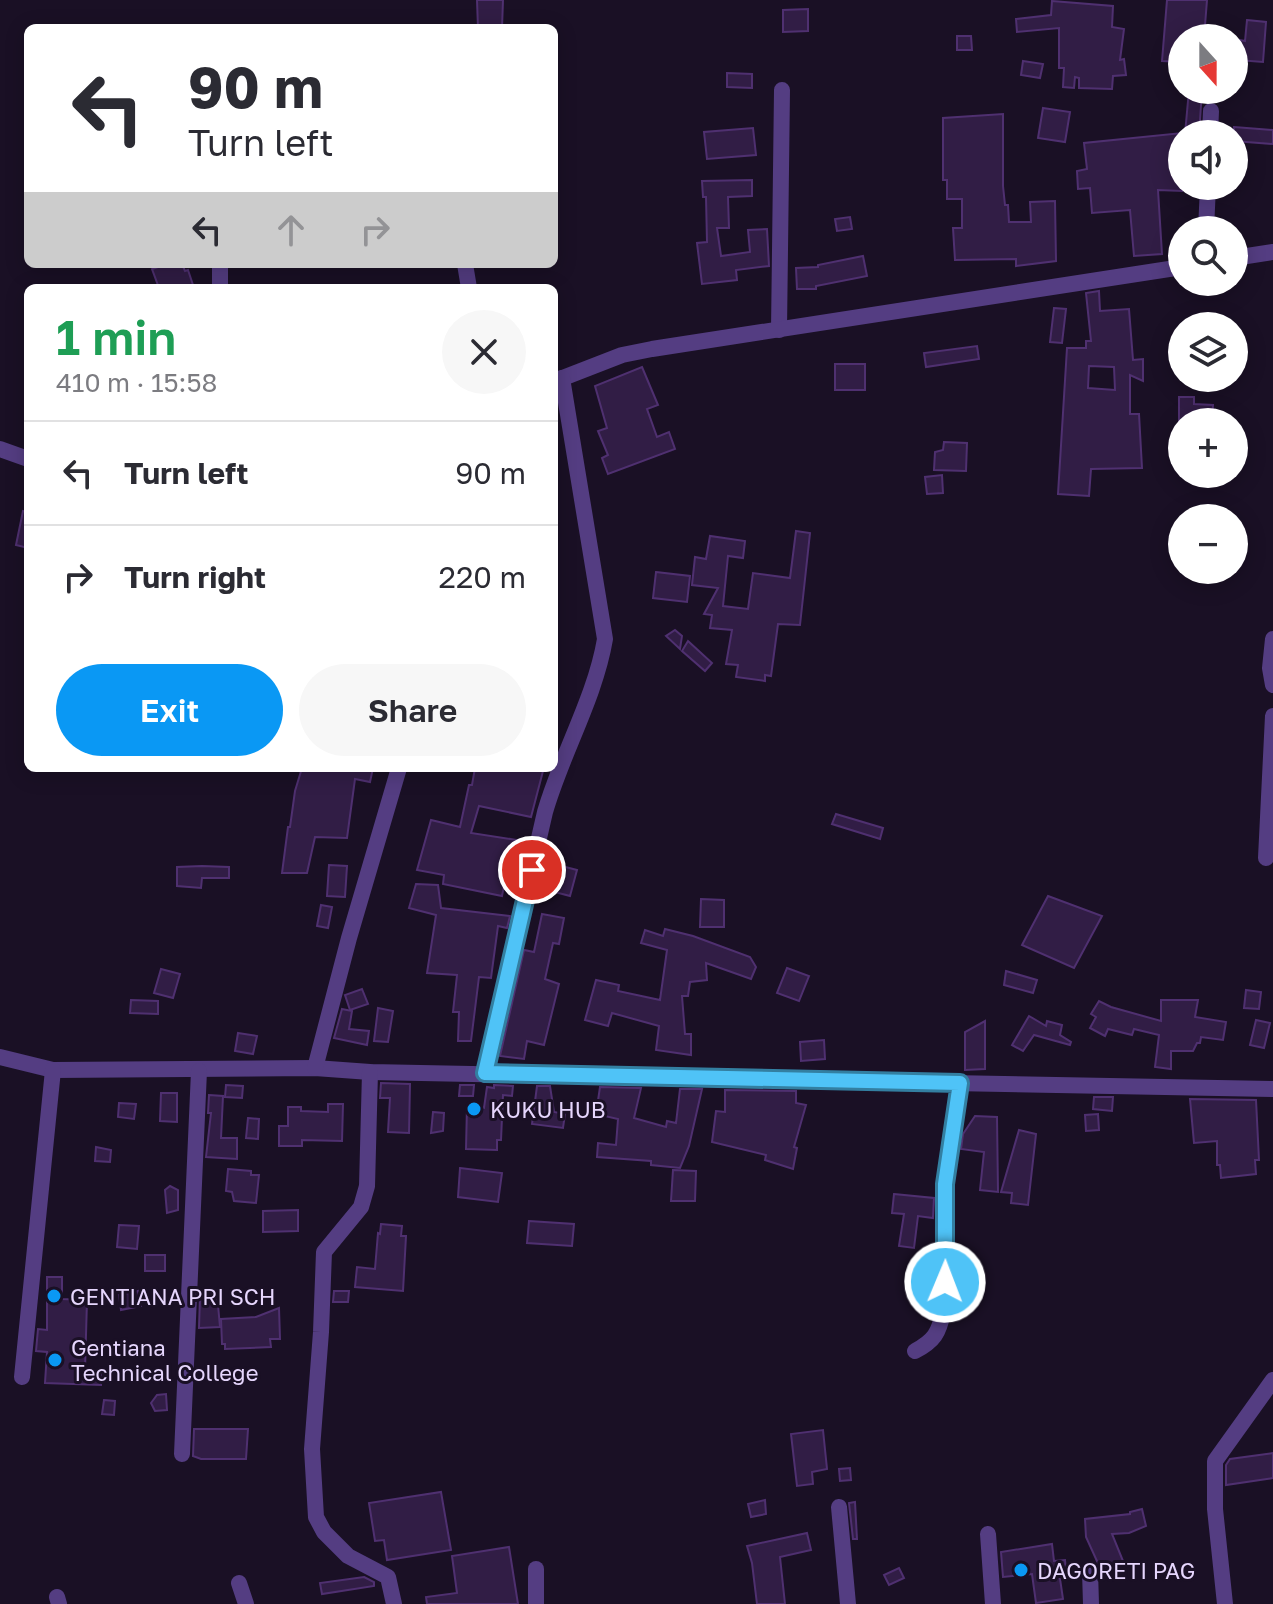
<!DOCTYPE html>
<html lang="en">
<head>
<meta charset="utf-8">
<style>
	:root { --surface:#fff; --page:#f7f7f7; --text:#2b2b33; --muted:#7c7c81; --line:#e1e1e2; --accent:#0a98f4 }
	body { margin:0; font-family:"Golos Text",sans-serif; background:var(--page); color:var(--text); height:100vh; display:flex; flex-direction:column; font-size:30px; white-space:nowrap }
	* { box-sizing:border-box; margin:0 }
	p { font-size:26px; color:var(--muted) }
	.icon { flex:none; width:44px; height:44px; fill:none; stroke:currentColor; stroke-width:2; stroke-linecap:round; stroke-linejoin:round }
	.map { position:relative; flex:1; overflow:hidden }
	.panel { position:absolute; left:24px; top:284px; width:534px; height:488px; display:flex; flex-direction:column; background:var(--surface); border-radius:12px; box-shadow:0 4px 20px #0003 }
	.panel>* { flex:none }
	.hud { position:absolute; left:24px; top:24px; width:534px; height:244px; border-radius:12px; box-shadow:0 4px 20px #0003; background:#fff; color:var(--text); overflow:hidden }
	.needle { width:52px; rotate:159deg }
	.tools { position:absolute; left:1168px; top:24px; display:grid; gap:16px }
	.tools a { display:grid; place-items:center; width:80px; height:80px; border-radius:50%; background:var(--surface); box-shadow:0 4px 20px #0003; font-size:40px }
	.pin { position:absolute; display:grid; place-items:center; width:68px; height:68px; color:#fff; margin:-34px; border:4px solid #fff; border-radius:50%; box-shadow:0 2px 8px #0007 }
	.me { position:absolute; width:88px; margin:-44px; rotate:1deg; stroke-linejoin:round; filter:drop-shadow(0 0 6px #0008) }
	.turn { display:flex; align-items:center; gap:28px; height:168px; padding:0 32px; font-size:36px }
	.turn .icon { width:104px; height:104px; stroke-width:2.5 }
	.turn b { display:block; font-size:56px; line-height:68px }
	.lanes { display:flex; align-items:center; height:76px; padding:0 32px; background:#0003; justify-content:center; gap:40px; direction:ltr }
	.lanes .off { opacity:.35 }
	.round { display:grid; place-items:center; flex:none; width:84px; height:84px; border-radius:42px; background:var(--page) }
	.head { display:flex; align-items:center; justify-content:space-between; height:136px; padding:0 32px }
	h1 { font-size:48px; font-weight:600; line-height:60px; color:#1e9e55 }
	.cta { display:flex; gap:16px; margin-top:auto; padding:16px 32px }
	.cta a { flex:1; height:92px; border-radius:48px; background:var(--accent); color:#fff; font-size:32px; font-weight:600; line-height:92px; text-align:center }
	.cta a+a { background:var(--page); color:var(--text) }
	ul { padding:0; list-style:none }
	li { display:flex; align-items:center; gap:24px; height:104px; padding:0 32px; border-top:2px solid var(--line) }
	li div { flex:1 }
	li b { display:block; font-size:30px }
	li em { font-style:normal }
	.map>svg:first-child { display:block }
	.building { fill:#311d45; stroke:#4f3070; stroke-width:2; fill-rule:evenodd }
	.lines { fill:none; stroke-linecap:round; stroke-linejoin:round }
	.minor { stroke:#543d82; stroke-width:16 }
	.route-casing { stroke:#337fa1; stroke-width:20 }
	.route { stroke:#4fc3f7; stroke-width:14 }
	.poi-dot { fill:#0a98f4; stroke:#1a1025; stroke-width:3 }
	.labels { text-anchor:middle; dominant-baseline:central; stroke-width:6; stroke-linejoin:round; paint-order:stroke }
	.poi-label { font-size:22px; fill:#e6d6fd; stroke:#1a1025; text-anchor:start }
</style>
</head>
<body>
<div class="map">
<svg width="1273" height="1604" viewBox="0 0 1273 1604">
	<rect width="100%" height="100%" fill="#1a1025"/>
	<g class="building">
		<path d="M477 0H503L502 28H478Z"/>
		<path d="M1167 0H1207L1204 38H1182V62L1162 61Z"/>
		<path d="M1052 1 1113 6 1112 27 1124 29 1120 60 1124 59 1126 75 1113 76 1112 89 1079 88V78L1075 77 1074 88 1063 87 1064 68H1059V28L1017 32 1016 19 1051 15Z"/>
		<path d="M808 9V31L783 32V10Z"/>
		<path d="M1247 20 1266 22 1263 62 1238 60 1240 40 1245 41Z"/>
		<path d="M957 36H971L972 50H957Z"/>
		<path d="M1023 61 1043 64 1040 78 1021 75Z"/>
		<path d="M727 73 752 74V88L727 87Z"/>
		<path d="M1189 90 1202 91 1199 134H1185Z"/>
		<path d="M1043 108 1070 112 1065 142 1038 138Z"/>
		<path d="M1003 114V186L1005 205H1008L1009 222H1031L1030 202 1055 201 1056 261 1016 266V259L955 260 953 228H962V199H947V180H943V118Z"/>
		<path d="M1234 127 1273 130V144L1234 141Z"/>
		<path d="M753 128 756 155 707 159 704 132Z"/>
		<path d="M1182 133V191L1158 190 1162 254 1134 256 1130 210 1092 213 1090 188 1078 189 1077 171 1087 169 1084 143Z"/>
		<path d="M752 180V196L728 197 729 228H717L721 256 750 252 748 230 767 229 769 266 736 270 737 280 702 284 697 243 707 242 706 197H703L702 181Z"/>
		<path d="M850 217 852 229 837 231 835 219Z"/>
		<path d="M863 256 867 276 816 286V289H797L796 268 818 267V265Z"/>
		<path d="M167 264H182L185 271 188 270 194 288H159L152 269Z"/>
		<path d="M1099 291 1100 311 1129 309 1133 360 1143 359V381L1130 375V414H1139L1142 468 1091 469 1089 496 1058 494 1067 348H1086V341H1091L1086 293ZM1089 366 1114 367 1115 390 1088 388Z"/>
		<path d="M1054 308 1066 309 1062 343 1050 342Z"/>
		<path d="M977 346 979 359 926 367 924 353Z"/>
		<rect x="835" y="364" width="30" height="26"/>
		<path d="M642 367 658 405 647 409 657 437 669 432 675 449 608 474 602 458 608 455 598 431 607 428 595 386Z"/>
		<path d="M1179 397H1194V404L1213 405 1212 422H1179Z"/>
		<path d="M944 442 967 443 966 471 934 470 935 452 943 450Z"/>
		<path d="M942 475 943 493 927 494 925 477Z"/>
		<path d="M23 511 28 512V548L16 545Z"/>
		<path d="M796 531 810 533 800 625 778 624 771 676 765 675V681L736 677 738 665 726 664 732 630 710 628 712 615 704 614 718 588 692 585 695 557 706 559 710 536 745 541 743 558 728 556 723 606 748 609 753 573 790 578Z"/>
		<path d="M656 572 690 576 687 602 653 598Z"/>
		<path d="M675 630 682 636 680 649 666 636Z"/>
		<path d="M688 641 712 663 705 671 682 651Z"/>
		<path d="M302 768H373L370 782 355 779 347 838 315 837 307 873H282L288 827H290L295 791Z"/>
		<path d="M475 768H523L543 771 531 817 479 806 471 833 517 840 509 882 505 881 502 896 443 884 444 875 417 870 431 820 460 827 469 785H472Z"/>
		<path d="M836 814 883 828 880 839 832 824Z"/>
		<path d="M554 864 577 870 570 896 547 890Z"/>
		<path d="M329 865 347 866 345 897 327 896Z"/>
		<path d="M202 866 229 867V878H202L201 888 177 886V867Z"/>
		<path d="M416 884 438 885 441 908 510 916 507 928 498 926 491 978 479 977 471 1041H458L459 1012H453L457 975 427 973 436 915 409 908Z"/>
		<path d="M1048 896 1102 916 1074 968 1022 945Z"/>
		<path d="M701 899 724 900V927H700Z"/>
		<path d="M321 905 332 907 328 928 317 926Z"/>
		<path d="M542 914 564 918 559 944 553 943 545 979 559 984 544 1045 527 1041 524 1059 500 1056 524 950 534 952Z"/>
		<path d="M665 929 693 936 750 957 756 967 751 979 706 963 707 980 690 982 688 996H682L685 1034H691V1055L656 1050 659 1026 612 1013 608 1026 585 1020 596 980 619 985 618 991 660 1000 667 950 641 943 645 930 663 936Z"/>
		<path d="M787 968 809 976 799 1001 777 993Z"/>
		<path d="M161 969 180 974 173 998 154 993Z"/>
		<path d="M1006 971 1037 980 1033 993 1004 985Z"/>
		<path d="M362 989 368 1004 350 1010 345 995Z"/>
		<path d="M1246 990 1261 992 1259 1009 1244 1008Z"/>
		<path d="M131 1000 158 1001V1014L130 1013Z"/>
		<path d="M1161 1000H1198L1195 1017 1226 1022 1223 1040 1201 1037 1200 1043H1197L1193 1051H1171V1069L1155 1067 1159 1035 1134 1029 1132 1035 1108 1029 1105 1036 1090 1028 1096 1017 1091 1014 1099 1001 1111 1007 1161 1021Z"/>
		<path d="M378 1008 393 1011 388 1042 374 1041Z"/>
		<path d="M342 1009 352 1011 349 1029 369 1031 367 1045 334 1038Z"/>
		<path d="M1029 1016 1046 1026 1047 1021 1062 1025 1060 1035 1071 1042 1070 1045 1034 1035 1023 1051 1012 1045Z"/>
		<path d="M1256 1020 1270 1023 1264 1048 1250 1045Z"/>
		<path d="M985 1021V1069L965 1070V1032Z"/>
		<path d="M238 1033 257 1036 253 1054 235 1051Z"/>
		<path d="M824 1040 825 1059 801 1061 800 1042Z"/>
		<path d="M381 1083 410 1084 409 1133 388 1132 390 1098H380Z"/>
		<path d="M226 1085 243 1086 242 1098 225 1097Z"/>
		<path d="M460 1085H474L473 1096H459Z"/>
		<path d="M494 1085 513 1086 512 1096 503 1095 501 1140H497V1150L466 1149 467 1106 484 1108 487 1087 494 1088Z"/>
		<path d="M537 1086H550L554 1112 565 1114 563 1128 532 1124Z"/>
		<path d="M600 1087 641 1088 634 1118 666 1127 667 1121 676 1123 680 1089H702L689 1146 680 1168 651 1165V1161L597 1157 598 1143 616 1145 618 1119 596 1114Z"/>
		<path d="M725 1090 796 1091V1103L806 1105 794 1147 797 1148 793 1169 765 1160 766 1155 712 1142 716 1111 725 1112Z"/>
		<path d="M161 1093H177V1122L160 1121Z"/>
		<path d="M209 1095 223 1096 221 1138H237V1159L206 1157 211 1113H208Z"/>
		<path d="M1094 1097H1113L1112 1111 1093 1109Z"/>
		<path d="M1190 1099 1256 1100 1259 1160H1255L1256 1174 1221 1178 1220 1165H1217V1141L1194 1143Z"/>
		<path d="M119 1103 136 1104 134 1119 118 1117Z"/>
		<path d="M328 1104H343L342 1141 302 1140V1146H279V1126H288V1107H301V1111L328 1112Z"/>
		<path d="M433 1112 444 1113 443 1131 431 1133Z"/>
		<path d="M1098 1114 1099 1130 1086 1131 1085 1115Z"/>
		<path d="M975 1116 997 1117 998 1192 980 1190 984 1152 961 1149 963 1134Z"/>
		<path d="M248 1118 259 1119 258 1139 246 1138Z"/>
		<path d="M1019 1130 1036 1134 1028 1205 1011 1203 1012 1193 1001 1192Z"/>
		<path d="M96 1147 111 1150 110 1162 95 1161Z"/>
		<path d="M460 1168 502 1173 498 1202 458 1197Z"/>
		<path d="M228 1169 251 1171V1175H259L256 1203 234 1201 232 1192 226 1191Z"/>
		<path d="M673 1170 696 1171 695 1201H671Z"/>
		<path d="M170 1186 178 1190V1210L167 1213 165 1190Z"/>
		<path d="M894 1194 934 1198 933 1218 918 1216 914 1248 899 1246 904 1214 892 1213Z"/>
		<path d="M298 1210V1231L263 1232V1211Z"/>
		<path d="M529 1221 574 1224 572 1246 527 1243Z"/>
		<path d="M381 1224 402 1226 401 1236H406L403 1291 355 1287 357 1267 375 1269 378 1233 380 1234Z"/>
		<path d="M119 1225 139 1226 137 1249 117 1247Z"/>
		<rect x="145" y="1255" width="20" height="16"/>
		<path d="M47 1277H62V1299L87 1300 85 1370 101 1371V1385L45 1383 47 1352 36 1351 38 1329 47 1330Z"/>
		<path d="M138 1291 141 1306 121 1310 119 1295Z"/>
		<path d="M334 1291H349L348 1302H333Z"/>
		<path d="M217 1294 220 1327 199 1328 200 1296Z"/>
		<path d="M279 1308 280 1339H270L271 1347 225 1349V1344H222L221 1319 256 1317Z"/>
		<path d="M166 1394 167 1410 155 1411 151 1403 157 1395Z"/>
		<path d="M104 1400 115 1401 114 1415 102 1414Z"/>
		<path d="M194 1429H248L246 1459H201L193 1456Z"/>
		<path d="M823 1430 827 1469 812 1472 813 1484 797 1486 791 1434Z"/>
		<path d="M1273 1453V1478L1226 1485V1465L1230 1459Z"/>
		<path d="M850 1468 851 1480 840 1481 839 1469Z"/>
		<path d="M441 1492 451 1550 387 1560 384 1540 375 1541 369 1503Z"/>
		<path d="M765 1500 766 1514 751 1517 748 1504Z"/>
		<path d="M855 1502 857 1539H853L849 1503Z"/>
		<path d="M1142 1509 1146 1526 1129 1533 1112 1534 1123 1561 1101 1570 1086 1537 1085 1519 1130 1514V1512Z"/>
		<path d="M807 1533 811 1550 780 1557 785 1604H757L752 1563 747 1546Z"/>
		<path d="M1052 1544 1054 1561 1065 1560 1066 1571 1059 1572 1063 1599 1036 1603 1032 1574 1003 1577 1001 1552Z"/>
		<path d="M509 1547 518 1604H427L426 1597 457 1593 452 1556Z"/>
		<path d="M899 1568 904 1578 889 1585 884 1575Z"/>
		<path d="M364 1577 374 1582V1586L322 1594 320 1583Z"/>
	</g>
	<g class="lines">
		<g class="minor">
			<path d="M1210 134 1211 111"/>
			<path d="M1206 230 1208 186"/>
			<path d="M1234 258 1273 252"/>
			<path d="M465 264 469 288"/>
			<path d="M220 288V264"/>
			<path d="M779 330 782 90"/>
			<path d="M555 381 622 355 652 349 1182 267"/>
			<path d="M0 449 28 459"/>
			<path d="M1273 639 1270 668 1273 685"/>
			<path d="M1266 858 1273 716"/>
			<path d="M0 1057 53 1070 315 1068 370 1072 1273 1089"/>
			<path d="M315 1068 349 938 399 768"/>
			<path d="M370 1072 367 1186 361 1207 324 1252 321 1332 312 1449 316 1517 324 1532 348 1556 388 1577 394 1604"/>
			<path d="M485 1073 545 812C562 753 595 698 605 639L562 378"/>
			<path d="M915 1351C934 1341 939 1333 943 1312L945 1184 960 1083"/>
			<path d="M22 1377 53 1070"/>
			<path d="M182 1454 199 1071"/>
			<path d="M839 1507 848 1604"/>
			<path d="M988 1534 993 1604"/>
			<path d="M1090 1571 1091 1604"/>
			<path d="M239 1583 246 1604"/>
			<path d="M57 1597 59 1604"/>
			<path d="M536 1604V1569"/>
			<path d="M1225 1604 1215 1509V1461L1273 1380"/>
		</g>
	</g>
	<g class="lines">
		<defs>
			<path id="route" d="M532 870 485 1073 960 1083 945 1184V1282"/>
		</defs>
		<use href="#route" class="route-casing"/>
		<use href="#route" class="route"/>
	</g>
	<g class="poi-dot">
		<circle cx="474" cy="1109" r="8"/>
		<circle cx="54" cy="1296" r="8"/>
		<circle cx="55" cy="1360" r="8"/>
		<circle cx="1021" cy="1570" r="8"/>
	</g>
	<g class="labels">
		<g class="poi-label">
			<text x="490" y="1109">KUKU HUB</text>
			<text x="70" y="1296">GENTIANA PRI SCH</text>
			<text x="71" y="1347">Gentiana<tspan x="71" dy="25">Technical College</tspan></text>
			<text x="1037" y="1570">DAGORETI PAG</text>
		</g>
	</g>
</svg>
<div class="tools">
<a><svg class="needle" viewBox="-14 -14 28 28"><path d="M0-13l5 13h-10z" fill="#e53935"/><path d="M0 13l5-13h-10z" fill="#7c7c81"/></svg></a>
<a><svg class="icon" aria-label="sound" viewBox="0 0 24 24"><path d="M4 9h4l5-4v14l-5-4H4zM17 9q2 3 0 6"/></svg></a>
<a><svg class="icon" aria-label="search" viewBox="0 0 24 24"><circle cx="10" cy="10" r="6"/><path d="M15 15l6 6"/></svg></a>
<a><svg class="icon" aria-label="layers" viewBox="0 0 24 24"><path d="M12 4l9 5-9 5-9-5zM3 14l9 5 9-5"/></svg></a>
<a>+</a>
<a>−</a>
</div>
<div class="pin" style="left:532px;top:870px;background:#d93025"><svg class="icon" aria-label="arrive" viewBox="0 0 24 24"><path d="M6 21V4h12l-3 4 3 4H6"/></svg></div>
<svg class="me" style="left:945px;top:1282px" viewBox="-20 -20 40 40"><circle r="17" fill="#4fc3f7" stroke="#fff" stroke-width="3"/><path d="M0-11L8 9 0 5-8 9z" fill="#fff"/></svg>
<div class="hud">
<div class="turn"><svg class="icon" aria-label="left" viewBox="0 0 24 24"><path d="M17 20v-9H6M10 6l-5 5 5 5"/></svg><div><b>90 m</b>Turn left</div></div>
<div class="lanes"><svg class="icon" aria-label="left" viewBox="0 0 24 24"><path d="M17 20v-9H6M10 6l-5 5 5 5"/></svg><svg class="icon off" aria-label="ahead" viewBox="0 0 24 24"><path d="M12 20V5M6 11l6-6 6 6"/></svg><svg class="icon off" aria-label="right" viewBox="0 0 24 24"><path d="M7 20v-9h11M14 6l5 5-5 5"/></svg></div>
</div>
<section class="panel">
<div class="head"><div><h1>1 min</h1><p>410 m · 15:58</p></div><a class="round"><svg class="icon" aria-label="close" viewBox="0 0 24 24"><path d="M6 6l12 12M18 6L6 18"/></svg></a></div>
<ul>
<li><svg class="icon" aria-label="left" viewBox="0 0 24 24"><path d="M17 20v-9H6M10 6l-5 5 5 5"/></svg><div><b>Turn left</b></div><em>90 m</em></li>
<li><svg class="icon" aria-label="right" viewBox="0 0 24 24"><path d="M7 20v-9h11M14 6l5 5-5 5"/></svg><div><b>Turn right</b></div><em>220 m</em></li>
</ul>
<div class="cta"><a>Exit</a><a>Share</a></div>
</section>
</div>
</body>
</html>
